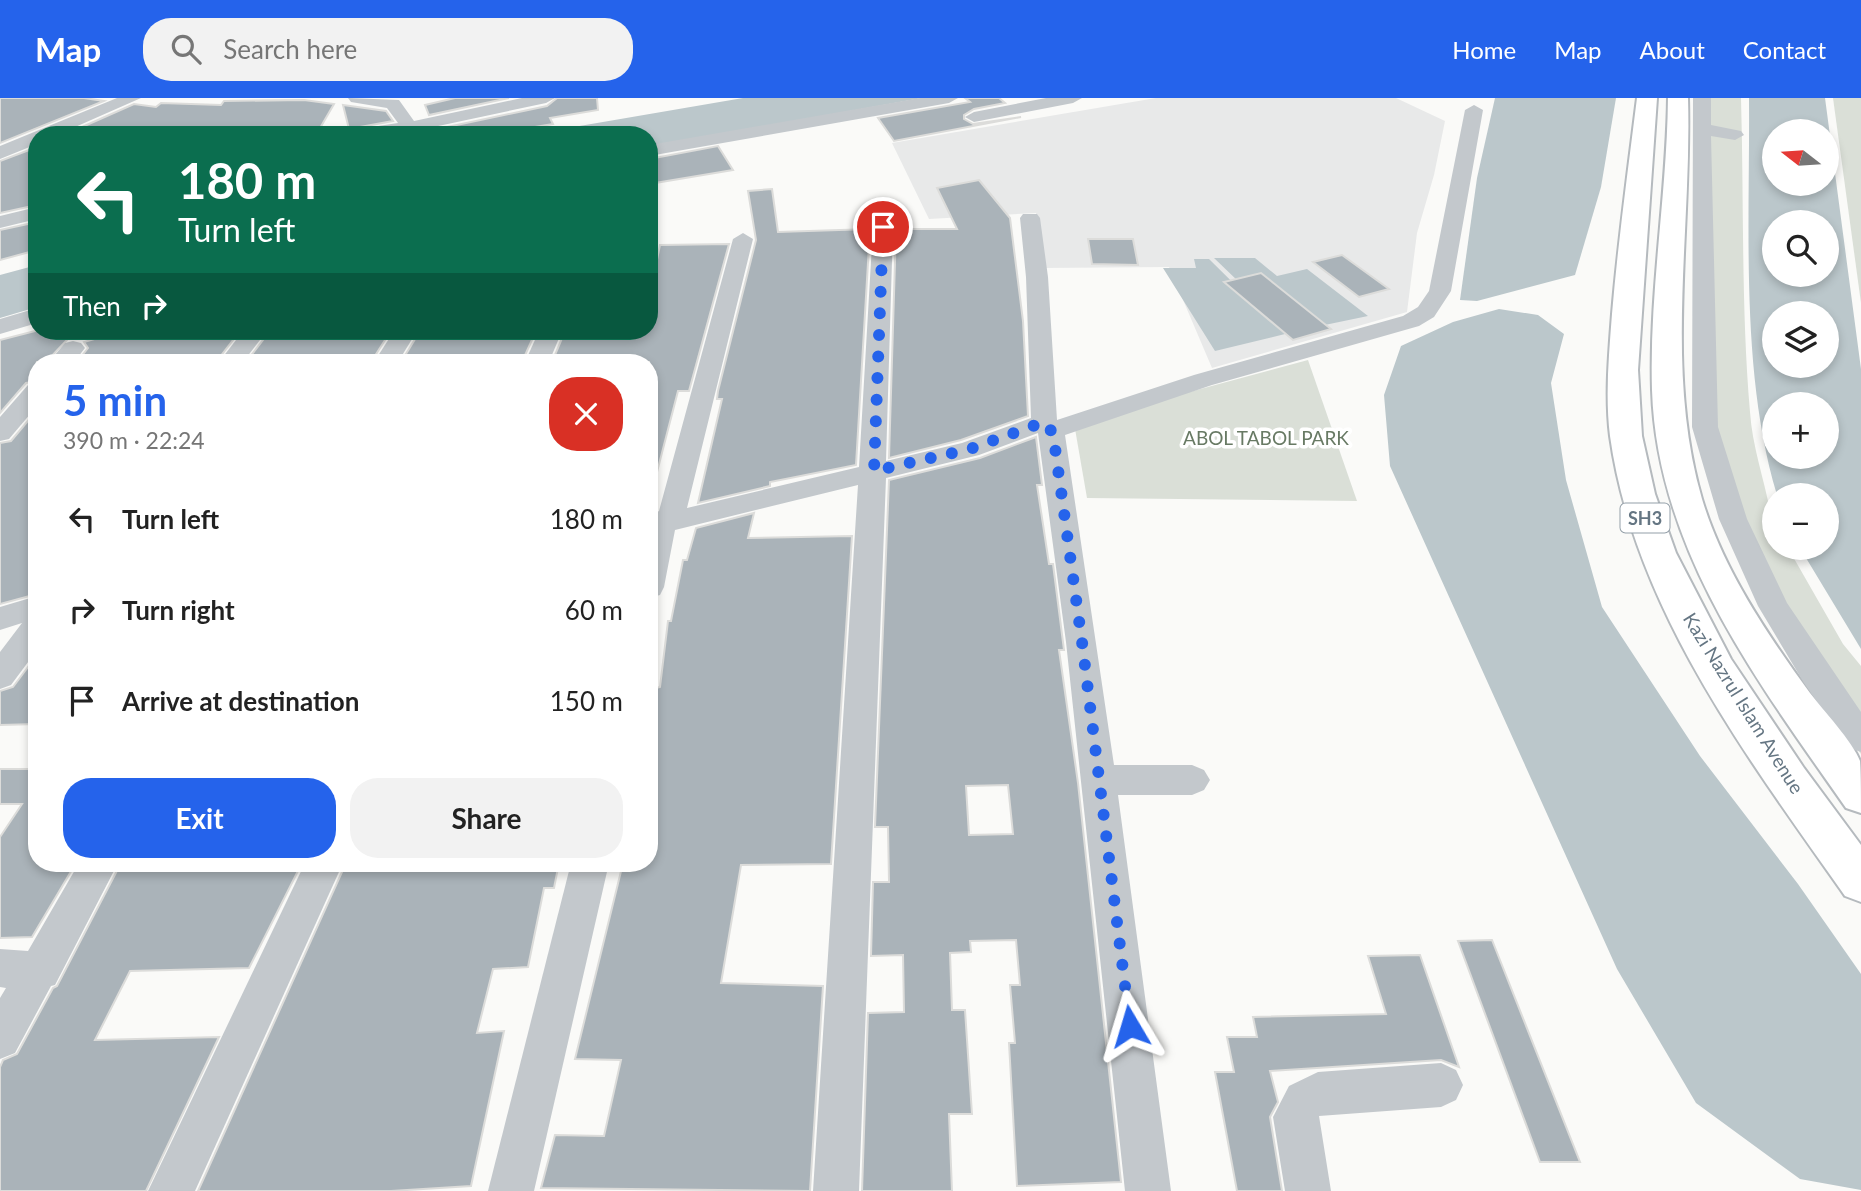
<!DOCTYPE html>
<html lang="en">
<head>
<meta charset="utf-8">
<style>
	:root { --surface:#fff; --page:#f2f2f2; --text:#222; --muted:#767676; --accent:#2563eb }
	body { margin:0; font-family:Lato,sans-serif; background:var(--page); color:var(--text); height:100vh; display:flex; flex-direction:column; font-size:26px; white-space:nowrap }
	* { box-sizing:border-box; margin:0 }
	p { font-size:23px; color:var(--muted) }
	.icon { flex:none; width:38px; height:38px; fill:none; stroke:currentColor; stroke-width:2; stroke-linecap:round; stroke-linejoin:round }
	.map { position:relative; flex:1; overflow:hidden }
	.sheet { position:absolute; left:28px; top:256px; width:630px; height:518px; display:flex; flex-direction:column; background:var(--surface); border-radius:28px; box-shadow:0 4px 10px #0003 }
	.sheet>* { flex:none }
	.top-card { position:absolute; left:28px; top:28px; width:630px; height:214px; border-radius:28px; box-shadow:0 4px 10px #0003; background:#0b6e4f; color:#fff; overflow:hidden }
	.needle { width:46px; rotate:287deg }
	.controls { position:absolute; left:1762px; top:21px; display:grid; gap:14px }
	.controls a { display:grid; place-items:center; width:77px; height:77px; border-radius:50%; background:var(--surface); box-shadow:0 4px 10px #0003; font-size:35px }
	.pin { position:absolute; display:grid; place-items:center; width:60px; height:60px; color:#fff; margin:-30px; border:4px solid #fff; border-radius:50%; box-shadow:0 2px 7px #0007 }
	.me { position:absolute; width:77px; margin:-38px; rotate:353deg; stroke-linejoin:round; filter:drop-shadow(0 0 5px #0008) }
	.turn { display:flex; align-items:center; gap:24px; height:147px; padding:0 35px; font-size:32px }
	.turn .icon { width:91px; height:91px; stroke-width:2.5 }
	.turn b { display:block; font-size:49px; line-height:60px }
	.then { display:flex; align-items:center; height:66px; padding:0 35px; background:#0003; gap:14px; font-size:26px }
	.round { display:grid; place-items:center; flex:none; width:74px; height:74px; border-radius:28px; background:var(--page) }
	.head { display:flex; align-items:center; justify-content:space-between; height:119px; padding:0 35px }
	h1 { font-size:42px; font-weight:700; line-height:52px; color:var(--accent) }
	.primary-button { display:flex; gap:14px; margin-top:auto; padding:14px 35px }
	.primary-button a { flex:1; height:80px; border-radius:28px; background:var(--accent); color:#fff; font-size:28px; font-weight:700; line-height:80px; text-align:center }
	.primary-button a+a { background:var(--page); color:var(--text) }
	ul { padding:0; list-style:none }
	li { display:flex; align-items:center; gap:21px; height:91px; padding:0 35px }
	li div { flex:1 }
	li b { display:block; font-size:26px }
	li em { font-style:normal }
	header { display:flex; align-items:center; gap:42px; box-sizing:border-box; height:98px; padding:0 35px; background:var(--accent); color:#fff }
	header strong { font-size:33px }
	nav { display:flex; gap:38px; margin-inline-start:auto; font-size:24px }
	.search { width:490px; height:63px; background:var(--page); display:flex; align-items:center; gap:18px; box-sizing:border-box; padding:0 24px; border-radius:28px; color:var(--muted); font-size:26px }
	.map>svg:first-child { display:block }
	.built { fill:#e8e9e9 }
	.green { fill:#dadfd7 }
	.water { fill:#bbc7cb; fill-rule:evenodd }
	.building { fill:#aab3b9; stroke:#dcdcda; stroke-width:2; fill-rule:evenodd }
	.lines { fill:none; stroke-linecap:round; stroke-linejoin:round }
	.major-casing { stroke:#b5babe; stroke-width:4 }
	.minor { fill:#c3c8cc; fill-rule:evenodd }
	.major { fill:#fff; fill-rule:evenodd }
	.route { stroke:#2563eb; stroke-width:12; stroke-dasharray:0 21.6 }
	.labels { text-anchor:middle; dominant-baseline:central; stroke-width:7; stroke-linejoin:round; paint-order:stroke }
	.shield { fill:#fff; stroke:#939fa8; stroke-width:2 }
	.shield-label { font-size:18px; font-weight:bold; fill:#657683 }
	.park-label { font-size:19px; fill:#687a64; stroke:#fff }
	.street-label { font-size:19px; fill:#657683; stroke:#fff }
</style>
</head>
<body>
<header>
<strong>Map</strong>
<div class="search"><svg class="icon" aria-label="search" viewBox="0 0 24 24"><circle cx="10" cy="10" r="6"/><path d="M15 15l6 6"/></svg>Search here</div>
<nav><a>Home</a><a>Map</a><a>About</a><a>Contact</a></nav>
</header>
<div class="map">
<svg width="1861" height="1093" viewBox="0 0 1861 1093">
	<rect width="100%" height="100%" fill="#fafaf8"/>
	<path class="built" d="M1156 0H1396L1445 23 1434 77 1417 135 1407 214 1212 270 1169 169 1042 170 1036 115 929 121 892 45Z"/>
	<g class="green">
		<path d="M1700 0H1741C1744 105 1741 210 1750 314 1753 361 1774 404 1774 450H1788L1843 546 1861 568V656L1825 605 1730 431 1697 183Z"/>
		<path d="M1833 0H1861V205Z"/>
		<path d="M1308 262 1357 403 1087 400 1074 325Z"/>
	</g>
	<g class="water">
		<path d="M743 0H922L649 49V37H527Z"/>
		<path d="M1495 0H1616L1601 89 1575 177 1477 203 1460 202 1477 80Z"/>
		<path d="M1749 0H1825L1861 271V551L1800 450H1827V397H1777C1740 274 1750 128 1749 0ZM1827 33V86H1774V33ZM1827 124V177H1774V124ZM1827 215V268H1774V215ZM1827 306V359H1774V306Z"/>
		<path d="M1214 160H1255L1277 178 1307 171 1368 218 1291 234Z"/>
		<path d="M1194 161H1209L1285 236 1215 253 1163 170H1196Z"/>
		<path d="M37 167V209L0 220V177Z"/>
		<path d="M1499 211 1538 217 1564 236 1551 285 1566 382 1602 509 1700 658 1798 786 1861 876V1092L1800 1081 1696 1005 1617 871 1390 368 1384 297 1401 248 1453 224Z"/>
	</g>
	<g class="building">
		<path d="M0 0H84L104 3 0 45Z"/>
		<path d="M455 0H509L429 17 425 7Z"/>
		<path d="M557 0H597L598 12 550 20 553 26 523 31 526 37H435L433 32 547 8Z"/>
		<path d="M965 0H999L1005 5 974 11 964 17V21L973 26 1021 19 894 43 878 20 970 4Z"/>
		<path d="M304 2 334 6 316 37H64L134 6 156 9 161 5 221 7 224 3Z"/>
		<path d="M343 7 386 13 393 23 349 31Z"/>
		<path d="M718 48 733 72 649 86V61Z"/>
		<path d="M37 49V107L0 115V63Z"/>
		<path d="M979 82 1010 120 1023 223 1028 318 961 342 889 360 896 131H957L937 90Z"/>
		<path d="M772 91 778 134 870 131 856 367 770 384V388L698 405 722 301H717L718 293 756 142 748 93Z"/>
		<path d="M37 124V152L0 162V132Z"/>
		<path d="M1088 141H1133L1138 167 1092 166Z"/>
		<path d="M729 146 689 293H678L657 374H649V264H552L565 233H649V201L660 147Z"/>
		<path d="M1342 157 1389 191 1359 199 1313 164Z"/>
		<path d="M1261 175 1331 231 1293 242 1224 184Z"/>
		<path d="M35 233H65L67 242 46 264H37V283L26 285 0 315V242Z"/>
		<path d="M122 233H240L216 264H77L88 250 84 244Z"/>
		<path d="M270 233H320L318 236 387 239 371 264H246Z"/>
		<path d="M420 233H466L464 235 536 233 522 264H401Z"/>
		<path d="M37 312V496L0 506V345L11 343Z"/>
		<path d="M1036 339 1042 387H1037L1049 466H1053L1064 552H1059L1078 685 1121 1084 1017 1088 1009 945H1015L1010 887H1020L1016 842 970 843 971 854 950 855 952 912H965L972 1016H949L952 1093H862L868 915 904 914 903 857 871 858 873 784H889L888 729H875L889 382 980 360ZM1008 687 1013 736 969 737 966 688Z"/>
		<path d="M754 415 748 440 852 438 831 766 741 767 721 885 823 888 810 1093 541 1090 555 1037 604 1038 621 962 575 961 623 765H649V625L656 590 660 589 668 523H671L683 462H687L696 430Z"/>
		<path d="M37 557V626L0 627V593L13 589Z"/>
		<path d="M0 671H37V765H76L32 839 0 840V739L22 706H0Z"/>
		<path d="M121 765H302L249 870 130 873 95 942 219 939 146 1093H0V969L3 962 17 956 53 890 57 888Z"/>
		<path d="M346 765H559L554 790H544L528 869 493 871 477 935 504 933 471 1088 391 1093H198Z"/>
		<path d="M1492 842 1580 1064H1540L1458 843Z"/>
		<path d="M1420 857 1459 969 1441 962 1270 973 1278 1004 1270 1019 1282 1093H1237L1215 974H1234L1227 939H1257L1253 919 1386 916 1368 858Z"/>
	</g>
	<g class="lines">
		<defs>
			<g id="major">
				<path d="M1637 0H1657L1638 272 1642 338 1655 396 1676 455 1731 561 1804 670 1861 747V804L1845 798C1748 660 1634 510 1610 338 1605 298 1609 256 1612 216 1618 144 1628 72 1637 0Z"/>
				<path d="M1668 0H1688C1692 133 1664 271 1702 401 1723 471 1767 536 1810 595 1823 612 1853 644 1860 663 1861 676 1861 701 1861 715L1846 710C1758 584 1657 452 1652 292 1649 195 1667 97 1668 0Z"/>
			</g>
		</defs>
		<use href="#major" class="major-casing"/>
		<g class="minor">
			<path d="M117 0H141L57 37H37V46L0 61V48Z"/>
			<path d="M348 0 399 2 414 23 522 0H555L546 5 410 34 343 37 352 32 398 25 387 10 351 4Z"/>
			<path d="M920 0H958L949 5 649 58V47Z"/>
			<path d="M1046 0H1082L1073 5 974 24 965 19 974 14Z"/>
			<path d="M1693 0H1711V27L1741 33 1744 37 1735 42 1711 38 1718 329 1747 421 1787 505 1861 614V654L1849 650 1804 585 1758 508 1719 421 1692 329Z"/>
			<path d="M1474 7 1483 12 1451 193 1434 219 1419 228 1212 287 1065 337 1114 667H1192L1204 672 1210 682 1204 692 1192 697H1118L1171 1093H1125L1066 544 1038 335 979 357 886 380 859 1093H813L858 387 675 432 664 489 660 497 649 500V419L659 413 733 141 743 135 753 141 687 410 859 369 873 129 876 125H890L893 129 886 363 962 345 1031 320 1026 179 1020 120 1023 116H1037L1040 120 1048 179 1057 322 1194 277 1403 218 1418 209 1429 193 1465 12Z"/>
			<path d="M37 109V121L0 130V118Z"/>
			<path d="M37 210V225L0 236V221Z"/>
			<path d="M243 233H267L243 264H219Z"/>
			<path d="M394 233H417L398 264H374Z"/>
			<path d="M539 233H562L549 264H525Z"/>
			<path d="M73 243 81 245 85 250 74 264H49L65 245Z"/>
			<path d="M37 285V308L9 341 0 343V319L28 287Z"/>
			<path d="M37 498V552L11 587 0 591V554L22 525 0 532V509Z"/>
			<path d="M79 765H118L55 887 51 888 15 955 0 961V900L6 890 0 889V851L28 853Z"/>
			<path d="M305 765H343L195 1093H148Z"/>
			<path d="M571 765H609L534 1093H488Z"/>
			<path d="M1441 965 1456 972 1463 987 1456 1002 1441 1009 1319 1018 1331 1093H1285L1273 1019 1289 988 1318 974Z"/>
		</g>
		<use href="#major" class="major"/>
	</g>
	<g class="lines">
		<path class="route" d="M883 129 874 373 970 351 1044 324 1053 335 1082 544 1130 928"/>
	</g>
	<g class="labels">
		<rect class="shield" x="1620.5" y="405.5" width="49" height="29" rx="5"/>
		<g class="shield-label">
			<text x="1645" y="420">SH3</text>
		</g>
		<g class="park-label">
			<text x="1266" y="339">ABOL TABOL PARK</text>
		</g>
		<g class="street-label">
			<text transform="translate(1744 605) rotate(58)">Kazi Nazrul Islam Avenue</text>
		</g>
	</g>
</svg>
<div class="controls">
<a><svg class="needle" viewBox="-14 -14 28 28"><path d="M0-13l5 13h-10z" fill="#e53935"/><path d="M0 13l5-13h-10z" fill="#767676"/></svg></a>
<a><svg class="icon" aria-label="search" viewBox="0 0 24 24"><circle cx="10" cy="10" r="6"/><path d="M15 15l6 6"/></svg></a>
<a><svg class="icon" aria-label="layers" viewBox="0 0 24 24"><path d="M12 4l9 5-9 5-9-5zM3 14l9 5 9-5"/></svg></a>
<a>+</a>
<a>−</a>
</div>
<div class="pin" style="left:883px;top:129px;background:#d93025"><svg class="icon" aria-label="arrive" viewBox="0 0 24 24"><path d="M6 21V4h12l-3 4 3 4H6"/></svg></div>
<svg class="me" style="left:1130px;top:928px" viewBox="-20 -20 40 40"><path d="M0-17L14 15 0 8-14 15z" fill="#2563eb" stroke="#fff" stroke-width="4"/></svg>
<div class="top-card">
<div class="turn"><svg class="icon" aria-label="left" viewBox="0 0 24 24"><path d="M17 20v-9H6M10 6l-5 5 5 5"/></svg><div><b>180 m</b>Turn left</div></div>
<div class="then">Then<svg class="icon" aria-label="right" viewBox="0 0 24 24"><path d="M7 20v-9h11M14 6l5 5-5 5"/></svg></div>
</div>
<section class="sheet">
<div class="head"><div><h1>5 min</h1><p>390 m · 22:24</p></div><a class="round" style="background:#d93025;color:#fff"><svg class="icon" aria-label="close" viewBox="0 0 24 24"><path d="M6 6l12 12M18 6L6 18"/></svg></a></div>
<ul>
<li><svg class="icon" aria-label="left" viewBox="0 0 24 24"><path d="M17 20v-9H6M10 6l-5 5 5 5"/></svg><div><b>Turn left</b></div><em>180 m</em></li>
<li><svg class="icon" aria-label="right" viewBox="0 0 24 24"><path d="M7 20v-9h11M14 6l5 5-5 5"/></svg><div><b>Turn right</b></div><em>60 m</em></li>
<li><svg class="icon" aria-label="arrive" viewBox="0 0 24 24"><path d="M6 21V4h12l-3 4 3 4H6"/></svg><div><b>Arrive at destination</b></div><em>150 m</em></li>
</ul>
<div class="primary-button"><a>Exit</a><a>Share</a></div>
</section>
</div>
</body>
</html>
